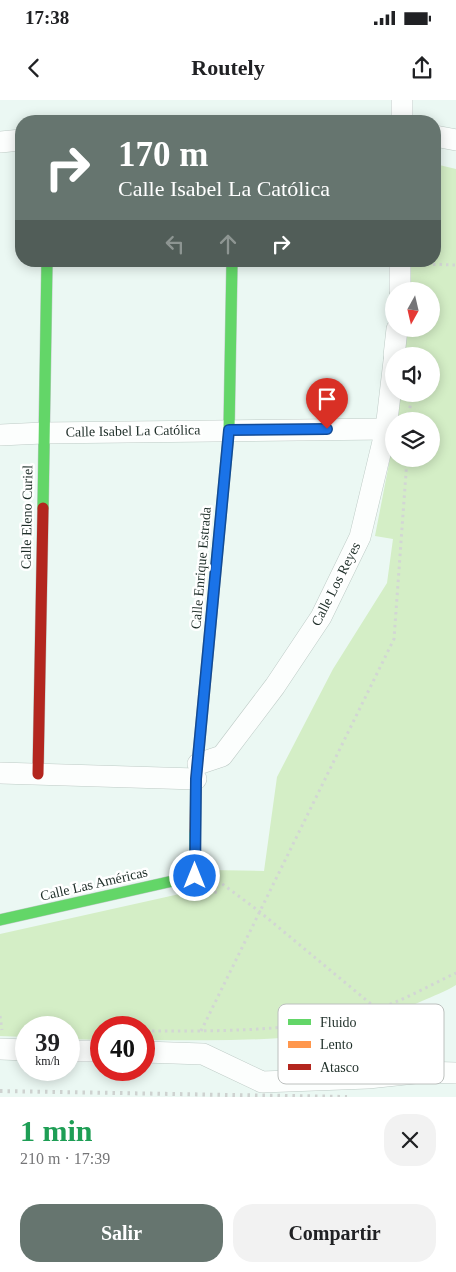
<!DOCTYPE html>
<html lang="es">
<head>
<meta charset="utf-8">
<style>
	:root { --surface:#fff; --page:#f2f2f2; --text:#202124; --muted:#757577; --accent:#66756f }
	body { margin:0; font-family:Georgia,serif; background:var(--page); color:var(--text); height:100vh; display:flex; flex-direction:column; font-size:19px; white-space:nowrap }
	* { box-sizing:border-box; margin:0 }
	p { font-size:16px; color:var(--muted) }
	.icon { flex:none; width:28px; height:28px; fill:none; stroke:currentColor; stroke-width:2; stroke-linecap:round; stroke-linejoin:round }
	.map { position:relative; height:997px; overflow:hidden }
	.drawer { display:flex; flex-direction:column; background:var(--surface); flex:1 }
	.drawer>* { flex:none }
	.hud { position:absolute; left:15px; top:15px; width:426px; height:152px; border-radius:20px; box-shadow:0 2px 12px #0003; background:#66756f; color:#fff; overflow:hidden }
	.needle { width:32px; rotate:188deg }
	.fabs { position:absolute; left:385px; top:182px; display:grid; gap:10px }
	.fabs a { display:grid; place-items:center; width:55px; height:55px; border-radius:50%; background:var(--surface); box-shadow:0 2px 12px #0003; font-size:25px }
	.speed { position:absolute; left:15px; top:916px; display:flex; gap:10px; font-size:25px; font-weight:700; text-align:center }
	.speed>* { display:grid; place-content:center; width:65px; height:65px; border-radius:50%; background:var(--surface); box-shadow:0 2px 12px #0003; line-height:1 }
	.speed small { font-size:12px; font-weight:400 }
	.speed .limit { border:8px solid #d22; background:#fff; color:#111 }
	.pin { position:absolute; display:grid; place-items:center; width:42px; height:42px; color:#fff; margin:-51px -21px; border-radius:50% 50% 50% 0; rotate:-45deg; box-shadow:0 0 5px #0007 }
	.pin .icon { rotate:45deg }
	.me { position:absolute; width:55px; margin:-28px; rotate:0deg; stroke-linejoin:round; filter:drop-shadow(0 0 4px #0008) }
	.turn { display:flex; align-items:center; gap:18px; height:105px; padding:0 20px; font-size:22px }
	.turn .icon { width:65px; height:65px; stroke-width:2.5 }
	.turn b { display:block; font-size:35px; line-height:42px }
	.lanes { display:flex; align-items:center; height:48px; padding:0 20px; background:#0003; justify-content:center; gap:25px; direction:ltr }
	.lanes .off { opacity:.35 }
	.round { display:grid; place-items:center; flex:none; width:52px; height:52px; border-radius:20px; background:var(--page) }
	.overview { display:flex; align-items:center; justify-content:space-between; height:85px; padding:0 20px }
	h1 { font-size:30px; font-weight:700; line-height:38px; color:#1e9e55 }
	.action { display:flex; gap:10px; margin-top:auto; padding:10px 20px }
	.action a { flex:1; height:58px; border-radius:20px; background:var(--accent); color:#fff; font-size:20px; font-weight:700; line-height:58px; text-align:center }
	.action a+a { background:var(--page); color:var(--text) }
	.status { display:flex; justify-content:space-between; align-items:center; height:35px; padding:0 25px; background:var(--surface); direction:ltr }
	.status svg { height:14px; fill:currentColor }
	header { display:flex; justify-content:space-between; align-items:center; height:65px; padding:0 20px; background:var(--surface); font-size:22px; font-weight:700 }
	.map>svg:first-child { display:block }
	.green { fill:#d4eec6 }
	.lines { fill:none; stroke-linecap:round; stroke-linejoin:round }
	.street-casing { stroke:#becbc6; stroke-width:22 }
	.fast-casing { stroke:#becbc6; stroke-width:12 }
	.slow-casing { stroke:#becbc6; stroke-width:12 }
	.jam-casing { stroke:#becbc6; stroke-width:12 }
	.path { stroke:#d2d6d4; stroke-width:3; stroke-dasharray:2.5 4; stroke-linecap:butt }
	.street { stroke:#fcfefd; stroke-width:21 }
	.fast { stroke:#63d668; stroke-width:11 }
	.slow { stroke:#ff974d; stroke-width:11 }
	.jam { stroke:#b3261e; stroke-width:11 }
	.rail { stroke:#ced2d0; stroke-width:4; stroke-dasharray:2.5 5; stroke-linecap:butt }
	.route-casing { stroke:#114b97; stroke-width:12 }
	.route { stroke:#1a73e8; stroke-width:9 }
	.labels { text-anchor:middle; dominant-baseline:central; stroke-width:5; stroke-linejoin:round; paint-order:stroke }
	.street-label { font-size:14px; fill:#1e2e28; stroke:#fff }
	.key { fill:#fff; stroke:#bcc0be; stroke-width:1 }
	.key-label { font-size:14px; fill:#1e2e28 }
</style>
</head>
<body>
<div class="status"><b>17:38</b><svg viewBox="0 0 49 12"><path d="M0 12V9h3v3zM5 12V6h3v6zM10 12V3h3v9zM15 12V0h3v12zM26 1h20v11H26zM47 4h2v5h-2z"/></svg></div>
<header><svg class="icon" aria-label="back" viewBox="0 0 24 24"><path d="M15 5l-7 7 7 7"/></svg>Routely<svg class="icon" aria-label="share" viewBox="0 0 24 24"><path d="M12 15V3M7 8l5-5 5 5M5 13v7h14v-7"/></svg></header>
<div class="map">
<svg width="456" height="997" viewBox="0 0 456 997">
	<rect width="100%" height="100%" fill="#ebf8f3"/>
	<path class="green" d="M435 64 456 69V885C445 892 433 896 422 901 405 909 389 916 372 922 299 944 219 940 144 940V928H101V940L69 939V928H26V937L0 936V834L211 787 210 770 264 771 277 677 333 569 387 483 393 439 375 436 394 338V359H431V321H396L399 294H431V256H403L407 229H431V191H409L411 161H435Z"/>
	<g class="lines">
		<defs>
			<g id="street">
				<path d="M402 0V21"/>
				<path d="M435 36 456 40"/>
				<path d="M0 42 21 40"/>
				<path d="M400 191V161"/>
				<path d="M394 256 397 229"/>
				<path d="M0 335 43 333 386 329"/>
				<path d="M198 664 222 656 275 586 321 517 360 437 386 329 394 261"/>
				<path d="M0 673 196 679"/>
				<path d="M394 929 424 972"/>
				<path d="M0 949 26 950"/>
				<path d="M69 951H101"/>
				<path d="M144 952 203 954 262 982 368 978 424 972 456 973"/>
			</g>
			<g id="fast">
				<path d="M43 408 47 161"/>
				<path d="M217 457 229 330 232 161"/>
				<path d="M0 820 195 776V731"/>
			</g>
			<path id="slow" d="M195 731 196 679 217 457"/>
			<path id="jam" d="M38 674 43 408"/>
		</defs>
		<use href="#street" class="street-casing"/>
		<use href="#fast" class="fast-casing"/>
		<use href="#slow" class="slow-casing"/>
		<use href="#jam" class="jam-casing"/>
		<g class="path">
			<path d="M420 164 456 165"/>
			<path d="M409 321 411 294"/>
			<path d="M217 780 260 812 377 909 382 915"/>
			<path d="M208 794 217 792 216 785"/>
			<path d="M0 916 2 930"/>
			<path d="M152 931C226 931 304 932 376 909 403 901 430 885 456 873"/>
			<path d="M201 931 394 539 407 359"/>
		</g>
		<use href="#street" class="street"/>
		<use href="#fast" class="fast"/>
		<use href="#slow" class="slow"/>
		<use href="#jam" class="jam"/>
		<path class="rail" d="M0 991 347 997"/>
	</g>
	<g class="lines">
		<defs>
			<path id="route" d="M195 776 196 679 229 330 327 329"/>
		</defs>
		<use href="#route" class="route-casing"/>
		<use href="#route" class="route"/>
	</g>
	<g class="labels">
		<g class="street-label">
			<text transform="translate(133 331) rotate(-1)">Calle Isabel La Católica</text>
			<text transform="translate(27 417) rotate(-89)">Calle Eleno Curiel</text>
			<text transform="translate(201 468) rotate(-85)">Calle Enrique Estrada</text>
			<text transform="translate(336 484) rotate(-63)">Calle Los Reyes</text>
			<text transform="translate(94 784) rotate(-13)">Calle Las Américas</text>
		</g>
	</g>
	<rect x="278" y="904" width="166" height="80" rx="8" class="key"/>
	<rect x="288" y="919" width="23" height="6" fill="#63d668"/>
	<rect x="288" y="941" width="23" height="7" fill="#ff974d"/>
	<rect x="288" y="964" width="23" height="6" fill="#b3261e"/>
	<g class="key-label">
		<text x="320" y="927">Fluido</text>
		<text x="320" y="949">Lento</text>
		<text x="320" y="972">Atasco</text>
	</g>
</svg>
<div class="fabs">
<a><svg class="needle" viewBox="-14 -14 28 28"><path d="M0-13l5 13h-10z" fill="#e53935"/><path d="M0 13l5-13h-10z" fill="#757577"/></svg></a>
<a><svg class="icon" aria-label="sound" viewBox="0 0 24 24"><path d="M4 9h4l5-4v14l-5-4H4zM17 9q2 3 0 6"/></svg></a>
<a><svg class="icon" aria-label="layers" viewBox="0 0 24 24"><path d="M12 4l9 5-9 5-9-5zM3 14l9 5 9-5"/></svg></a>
</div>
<div class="speed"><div>39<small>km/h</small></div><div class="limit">40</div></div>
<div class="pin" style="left:327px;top:329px;background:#d93025"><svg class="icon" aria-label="arrive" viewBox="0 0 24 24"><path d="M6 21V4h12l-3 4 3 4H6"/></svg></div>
<svg class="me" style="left:195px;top:776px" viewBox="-20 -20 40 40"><circle r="17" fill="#1a73e8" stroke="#fff" stroke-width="3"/><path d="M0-11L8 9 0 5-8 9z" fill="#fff"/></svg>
<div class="hud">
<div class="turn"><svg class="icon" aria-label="right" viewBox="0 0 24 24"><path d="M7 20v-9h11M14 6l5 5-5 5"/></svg><div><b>170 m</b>Calle Isabel La Católica</div></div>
<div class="lanes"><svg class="icon off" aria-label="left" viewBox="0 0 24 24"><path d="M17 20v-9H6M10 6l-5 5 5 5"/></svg><svg class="icon off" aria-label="ahead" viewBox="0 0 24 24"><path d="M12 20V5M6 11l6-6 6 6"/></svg><svg class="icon" aria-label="right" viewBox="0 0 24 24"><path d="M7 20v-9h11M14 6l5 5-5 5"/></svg></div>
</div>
</div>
<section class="drawer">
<div class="overview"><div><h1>1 min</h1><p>210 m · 17:39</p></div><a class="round"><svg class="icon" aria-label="close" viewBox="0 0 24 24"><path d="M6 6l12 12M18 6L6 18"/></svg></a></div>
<div class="action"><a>Salir</a><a>Compartir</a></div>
</section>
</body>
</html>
